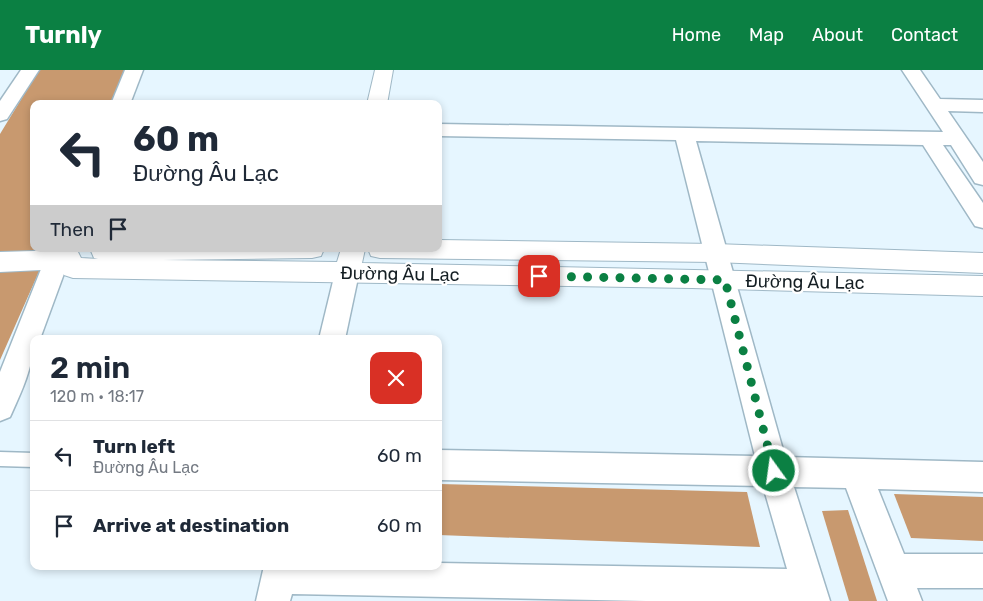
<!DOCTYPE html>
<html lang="en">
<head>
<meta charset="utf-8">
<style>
	:root { --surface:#fff; --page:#f6f6f7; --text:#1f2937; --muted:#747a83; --line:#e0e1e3; --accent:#0b8043 }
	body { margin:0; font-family:Rubik,sans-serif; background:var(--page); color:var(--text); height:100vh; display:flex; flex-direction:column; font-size:19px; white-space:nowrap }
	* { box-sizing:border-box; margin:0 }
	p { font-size:16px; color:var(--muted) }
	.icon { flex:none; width:28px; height:28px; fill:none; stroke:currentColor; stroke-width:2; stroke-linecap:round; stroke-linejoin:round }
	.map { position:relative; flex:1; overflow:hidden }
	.details { position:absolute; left:30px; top:265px; width:412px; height:235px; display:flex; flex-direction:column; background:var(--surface); border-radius:10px; box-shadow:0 2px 8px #0003 }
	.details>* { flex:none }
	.banner { position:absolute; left:30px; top:30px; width:412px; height:152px; border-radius:10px; box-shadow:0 2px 8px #0003; background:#fff; color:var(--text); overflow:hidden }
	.pin { position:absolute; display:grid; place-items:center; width:42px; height:42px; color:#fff; margin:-21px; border-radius:10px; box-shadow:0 2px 8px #0006 }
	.me { position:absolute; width:55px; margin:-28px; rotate:346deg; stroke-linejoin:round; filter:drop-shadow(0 0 4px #0008) }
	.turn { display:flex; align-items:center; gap:18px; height:105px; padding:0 20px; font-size:22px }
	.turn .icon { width:65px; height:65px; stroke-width:2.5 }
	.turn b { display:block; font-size:35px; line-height:42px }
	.then { display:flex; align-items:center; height:48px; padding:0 20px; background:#0003; gap:10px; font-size:19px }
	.round { display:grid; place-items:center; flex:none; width:52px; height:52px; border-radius:10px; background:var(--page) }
	.summary { display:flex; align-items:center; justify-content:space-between; height:85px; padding:0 20px }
	h1 { font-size:30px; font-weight:600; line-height:38px }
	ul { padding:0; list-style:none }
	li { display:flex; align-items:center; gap:15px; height:70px; padding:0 20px; border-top:1px solid var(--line) }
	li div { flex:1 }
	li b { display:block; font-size:19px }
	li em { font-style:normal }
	header { display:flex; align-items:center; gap:30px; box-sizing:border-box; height:70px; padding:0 25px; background:var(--accent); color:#fff }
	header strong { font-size:24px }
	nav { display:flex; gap:28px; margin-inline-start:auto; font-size:18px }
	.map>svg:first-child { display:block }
	.water { fill:#c8996f }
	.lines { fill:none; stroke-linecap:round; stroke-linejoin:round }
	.lane-casing { stroke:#9fb8c6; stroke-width:3 }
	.street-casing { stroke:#9fb8c6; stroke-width:3 }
	.secondary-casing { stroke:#9fb8c6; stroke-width:2 }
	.lane { fill:#fff; fill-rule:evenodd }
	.street { fill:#fff; fill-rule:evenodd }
	.secondary { fill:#fff; fill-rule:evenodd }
	.route { stroke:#0b8043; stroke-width:9; stroke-dasharray:0 16.2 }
	.labels { text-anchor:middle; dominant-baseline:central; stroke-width:4.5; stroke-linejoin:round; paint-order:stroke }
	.street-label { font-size:18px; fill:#141e23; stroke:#fff }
</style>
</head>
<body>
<header>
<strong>Turnly</strong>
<nav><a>Home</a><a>Map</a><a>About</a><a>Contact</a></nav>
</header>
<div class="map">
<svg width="983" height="531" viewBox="0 0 983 531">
	<rect width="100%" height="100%" fill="#e6f6ff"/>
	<g class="water">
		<path d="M39 0H127L112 34H34V179H49L0 290V64Z"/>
		<path d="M439 414 747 422 760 477 439 465Z"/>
		<path d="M894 424 983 427V471L911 468Z"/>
		<path d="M848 440 877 531H849L822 441Z"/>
	</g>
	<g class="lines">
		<defs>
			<path id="lane" d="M0 382 34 383V397L0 396Z"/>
			<g id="street">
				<path d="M21 0H39L7 49 0 51V31Z"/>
				<path d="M125 0H143L130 34H111Z"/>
				<path d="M902 0H920L940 29 983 30V42L948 41 983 92V115L975 113 951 75H943L983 133V158L975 156 923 75 696 71 785 387 983 392V422L878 419 904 484H983V518H917L922 531H888L846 418 794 417 830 531H646L292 524 290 531H256L264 496H439V493L787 499 763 416 439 410V380L755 386 676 70 439 66V54L943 62Z"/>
				<path d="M49 179H73L40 269H34C34 295 21 323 10 347L0 351V302Z"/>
				<path d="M347 194 356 196 359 203 345 269H319L335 203 338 196Z"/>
			</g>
			<g id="secondary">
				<path d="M375 0H393L387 34H367Z"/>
				<path d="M439 170 715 174 983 183V203L715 192 380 188 371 186 368 179H439Z"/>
				<path d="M92 179H324L321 186 312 188 163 190 337 192 341 179H365L362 193 983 206V226L692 218 73 208 64 205 61 199 0 202V182L69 180 78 182 81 188 98 189 94 188 91 181Z"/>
			</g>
		</defs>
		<use href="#lane" class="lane-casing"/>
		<use href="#street" class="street-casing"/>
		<use href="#secondary" class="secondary-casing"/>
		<use href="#lane" class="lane"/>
		<use href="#street" class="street"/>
		<use href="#secondary" class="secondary"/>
	</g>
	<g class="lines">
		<path class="route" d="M539 206 725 210 774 401"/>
	</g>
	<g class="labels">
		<g class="street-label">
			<text transform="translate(400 204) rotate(1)">Đường Âu Lạc</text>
			<text transform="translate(805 212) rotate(1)">Đường Âu Lạc</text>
		</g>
	</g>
</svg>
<div class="pin" style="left:539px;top:206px;background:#d93025"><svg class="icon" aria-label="arrive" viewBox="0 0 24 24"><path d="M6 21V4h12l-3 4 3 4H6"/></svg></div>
<svg class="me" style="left:774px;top:401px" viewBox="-20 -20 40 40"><circle r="17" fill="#0b8043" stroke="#fff" stroke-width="3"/><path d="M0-11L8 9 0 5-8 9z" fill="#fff"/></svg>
<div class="banner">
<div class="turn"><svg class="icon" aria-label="left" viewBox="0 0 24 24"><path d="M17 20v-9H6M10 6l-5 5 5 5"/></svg><div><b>60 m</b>Đường Âu Lạc</div></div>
<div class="then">Then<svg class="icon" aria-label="arrive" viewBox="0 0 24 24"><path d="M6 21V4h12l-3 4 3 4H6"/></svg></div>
</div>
<section class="details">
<div class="summary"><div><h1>2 min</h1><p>120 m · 18:17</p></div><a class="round" style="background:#d93025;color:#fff"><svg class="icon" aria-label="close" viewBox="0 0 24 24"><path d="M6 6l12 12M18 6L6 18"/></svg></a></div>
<ul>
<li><svg class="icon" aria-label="left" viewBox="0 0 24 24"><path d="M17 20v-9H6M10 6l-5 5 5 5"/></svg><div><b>Turn left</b><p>Đường Âu Lạc</p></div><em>60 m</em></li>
<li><svg class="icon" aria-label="arrive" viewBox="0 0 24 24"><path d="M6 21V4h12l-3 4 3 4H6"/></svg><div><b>Arrive at destination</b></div><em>60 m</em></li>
</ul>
</section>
</div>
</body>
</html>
